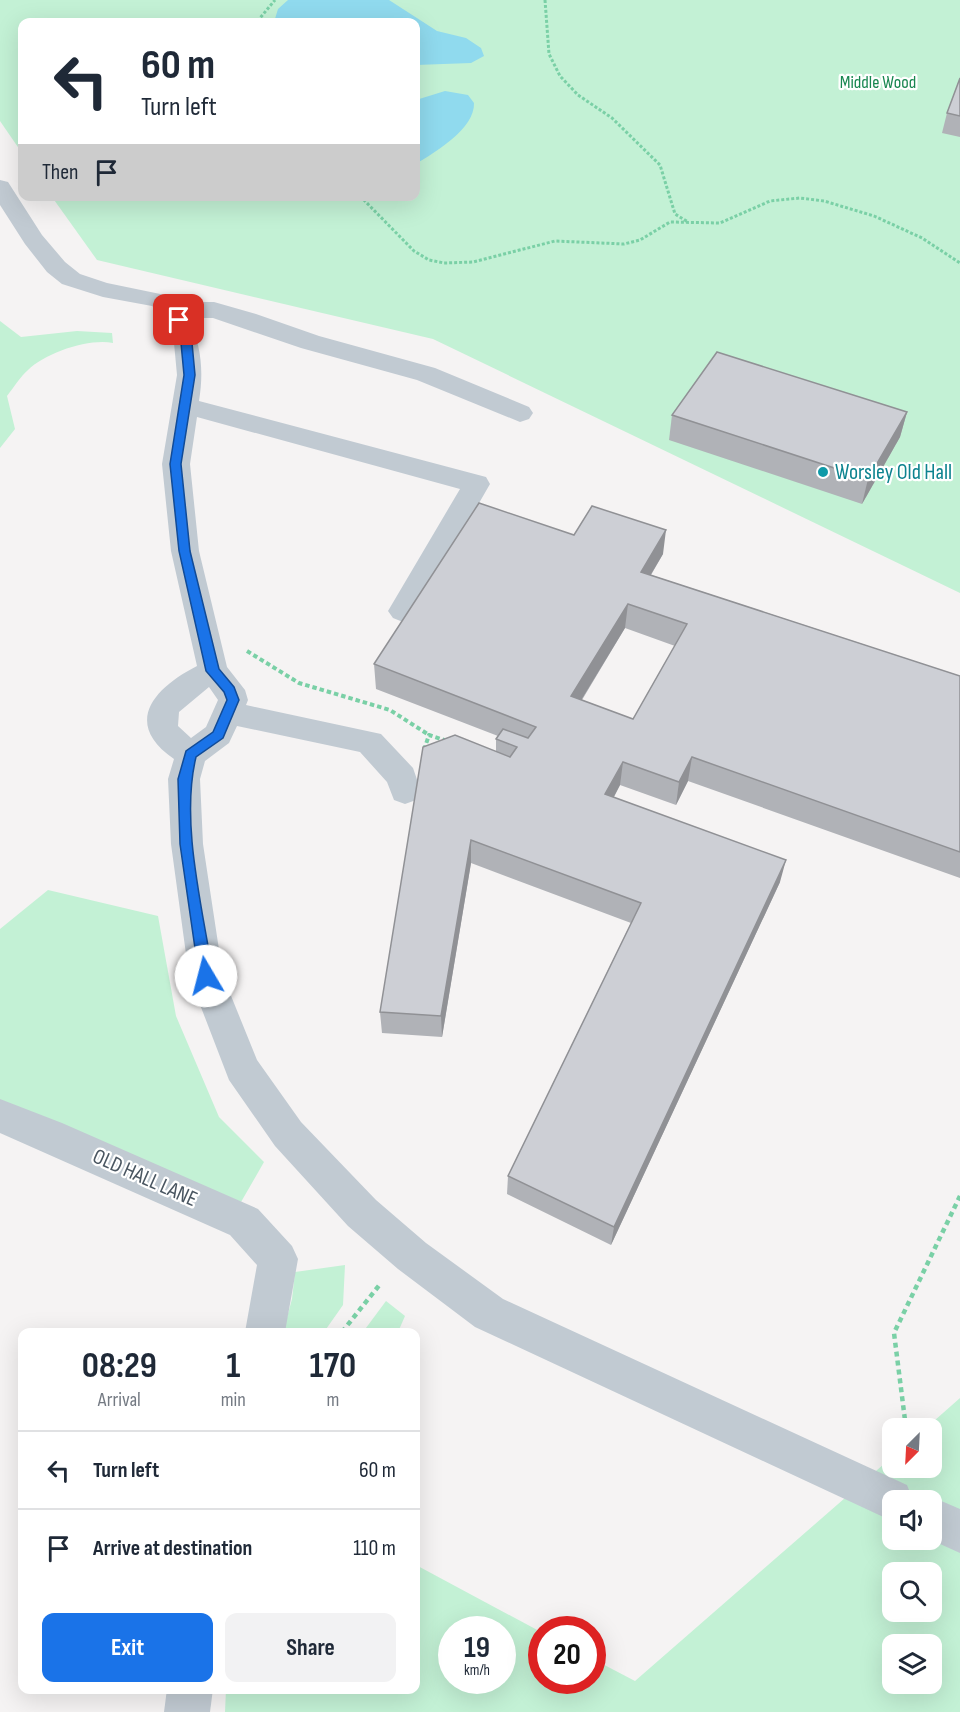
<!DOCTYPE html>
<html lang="en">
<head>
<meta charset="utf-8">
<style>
	:root { --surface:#fff; --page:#f2f2f3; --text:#1f2937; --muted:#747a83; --line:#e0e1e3; --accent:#1a73e8 }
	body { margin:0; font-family:"Sofia Sans Condensed",sans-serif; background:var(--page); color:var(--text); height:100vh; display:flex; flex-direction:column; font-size:22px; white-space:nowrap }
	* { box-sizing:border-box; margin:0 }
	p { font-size:20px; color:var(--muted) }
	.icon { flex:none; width:33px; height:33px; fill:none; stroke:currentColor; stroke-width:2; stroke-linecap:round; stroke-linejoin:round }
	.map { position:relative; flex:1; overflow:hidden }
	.panel { position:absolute; left:18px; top:1328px; width:402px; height:366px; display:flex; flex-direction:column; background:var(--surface); border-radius:12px; box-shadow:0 6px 24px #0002 }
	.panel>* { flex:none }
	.top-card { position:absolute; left:18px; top:18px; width:402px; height:183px; border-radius:12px; box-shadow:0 6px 24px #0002; background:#fff; color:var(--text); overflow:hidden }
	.needle { width:39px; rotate:204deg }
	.tools { position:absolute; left:882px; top:1418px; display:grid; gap:12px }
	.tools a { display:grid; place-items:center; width:60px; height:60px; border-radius:12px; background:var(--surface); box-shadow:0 6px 24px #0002; font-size:30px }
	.speed { position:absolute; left:438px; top:1616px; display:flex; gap:12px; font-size:30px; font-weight:700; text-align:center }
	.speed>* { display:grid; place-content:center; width:78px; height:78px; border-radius:50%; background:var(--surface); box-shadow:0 6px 24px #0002; line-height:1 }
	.speed small { font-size:15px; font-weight:400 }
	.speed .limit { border:9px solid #d22; background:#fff; color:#111 }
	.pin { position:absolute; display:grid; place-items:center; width:51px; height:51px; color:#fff; margin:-26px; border-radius:12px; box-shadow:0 3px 9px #0006 }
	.me { position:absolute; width:66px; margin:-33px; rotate:352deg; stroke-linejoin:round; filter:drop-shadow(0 0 4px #0008) }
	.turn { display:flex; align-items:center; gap:21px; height:126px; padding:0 24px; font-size:27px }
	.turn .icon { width:78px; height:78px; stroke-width:2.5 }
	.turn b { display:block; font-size:42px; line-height:51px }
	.then { display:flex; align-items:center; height:57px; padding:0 24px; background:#0003; gap:12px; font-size:22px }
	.eta { display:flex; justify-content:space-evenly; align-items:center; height:102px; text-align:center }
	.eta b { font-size:36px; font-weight:700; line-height:42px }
	.button { display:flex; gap:12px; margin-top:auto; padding:12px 24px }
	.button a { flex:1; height:69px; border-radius:12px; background:var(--accent); color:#fff; font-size:24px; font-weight:700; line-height:69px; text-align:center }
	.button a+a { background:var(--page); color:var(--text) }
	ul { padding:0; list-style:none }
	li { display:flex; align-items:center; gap:18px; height:78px; padding:0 24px; border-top:2px solid var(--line) }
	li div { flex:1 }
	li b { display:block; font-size:22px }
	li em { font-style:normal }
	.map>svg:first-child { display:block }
	.green { fill:#c3f1d5; fill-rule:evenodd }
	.water { fill:#90daee }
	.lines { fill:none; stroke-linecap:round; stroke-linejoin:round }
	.path-far2 { stroke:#7ad0a6; stroke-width:3; stroke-dasharray:3 2; stroke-linecap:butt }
	.path-far1 { stroke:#7ad0a6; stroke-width:4; stroke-dasharray:4.5 3; stroke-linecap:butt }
	.path { stroke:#7ad0a6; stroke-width:4.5; stroke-dasharray:5 4; stroke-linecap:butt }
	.minor { fill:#c1cad2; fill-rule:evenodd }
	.wall { fill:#b0b2b7; fill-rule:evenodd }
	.shaded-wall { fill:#909195 }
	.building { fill:#cdcfd5; stroke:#909195; stroke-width:1.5; fill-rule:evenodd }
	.route { fill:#1a73e8; stroke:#114b97; stroke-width:1.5 }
	.culture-dot { fill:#0f9aa8; stroke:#fff; stroke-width:2 }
	.labels { text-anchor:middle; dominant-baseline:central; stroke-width:4.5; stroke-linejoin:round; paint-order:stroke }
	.far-park-label { font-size:18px; fill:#17864f; stroke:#fff }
	.culture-label { font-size:22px; fill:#0d838f; stroke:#fff; text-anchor:start }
	.street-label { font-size:22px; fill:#4a5661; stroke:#fff }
</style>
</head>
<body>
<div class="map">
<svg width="960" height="1712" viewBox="0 0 960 1712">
	<rect width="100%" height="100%" fill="#f5f3f3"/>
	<g class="green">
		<path d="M0 0H960V593L433 339 97 260 52 197 416 196V22H22V153L0 121Z"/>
		<path d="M0 321 21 337 77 331 112 333 113 343C89 338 45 353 28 370 20 377 14 387 7 396L15 429 0 448Z"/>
		<path d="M48 890 158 916 176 1016 219 1117 264 1162 241 1202 0 1102V929Z"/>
		<path d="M345 1265 343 1305 324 1332H283L292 1299 295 1272Z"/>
		<path d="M386 1301 405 1316 398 1332H363Z"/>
		<path d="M960 1398V1712H225L226 1689H416V1565L541 1632 542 1680H592L593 1659 635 1681 892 1457V1467H932V1428H926ZM892 1500H932V1539H892ZM892 1572H932V1611H892ZM452 1629H502V1680H452ZM892 1644H932V1683H892Z"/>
	</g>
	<g class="water">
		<path d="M288 0H389L437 31 466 38 481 48 484 56 471 63 416 65V22H274L278 9Z"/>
		<path d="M445 91 468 95 474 103C475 129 435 152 416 164V100Z"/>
	</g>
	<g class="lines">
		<g class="path-far2">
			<path d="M545 0 549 54 560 76 578 95 612 118 660 165 675 214 688 222"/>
			<path d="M260 22V18L275 0"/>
			<path d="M360 196 414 251 429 260 444 263 473 262 555 241 624 244 640 240 670 222 720 223 770 201 800 198 824 201 874 216 922 238 960 263"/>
		</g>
		<g class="path-far1">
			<path d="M247 651 299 683 390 710 429 735"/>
			<path d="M424 750 429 735 447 741"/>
		</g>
		<g class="path">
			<path d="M342 1332 381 1283"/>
			<path d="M906 1428 894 1333 960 1196"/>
		</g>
		<g class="minor">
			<path d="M0 180 8 182 42 235 65 262 80 274 107 283 170 296 180 302H214L256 314 319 336 435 368 529 407 533 413 529 419 520 422 417 380 301 348 213 318H189C201 346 204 370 199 401L486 477 490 484 413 618 403 622 393 618 388 611 460 489 197 417 190 464 199 551 227 667 245 690 248 700 246 705 381 734 413 768 421 791 416 800 405 804 394 800 387 782 360 752 237 726 229 743 205 761 200 779 203 844 223 976 257 1060 301 1122 376 1200 426 1243 503 1299 907 1485 913 1500H892V1521L475 1327 398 1269 348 1226 275 1146 229 1080 189 976 171 844 168 779 174 759C122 723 154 688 197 666L171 551 162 464 177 375 174 343 163 314 152 306 103 297 62 284 47 272 25 244 0 205ZM209 687 218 700 206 727 191 738 178 726 179 712Z"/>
			<path d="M0 1099 62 1123 258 1209 292 1246 298 1259 285 1332H245L257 1265 230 1235 0 1133Z"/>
			<path d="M932 1497 960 1509V1553L929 1539H932V1500H924Z"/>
			<path d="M167 1689H213L210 1712H164Z"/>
		</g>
	</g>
	<g class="wall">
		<path d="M960 78V137L942 133 947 113Z"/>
		<path d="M907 412 900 437 862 504 669 440 672 415Z"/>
		<path d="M574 535 663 554 651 575 960 676V878L688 781 676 805 620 785 614 797 780 882 611 1245 507 1194 508 1176 631 923 471 863 442 1037 382 1033 380 1012 496 751V739L498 736 376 689 374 664ZM625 628 675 646 633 719 582 700Z"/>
	</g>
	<g class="shaded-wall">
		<path d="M907 412 900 437 862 504 868 479Z"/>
		<path d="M666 530 663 554 638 596 641 572Z"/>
		<path d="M628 604 625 628 569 720 571 696Z"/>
		<path d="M692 757 688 781 676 805 679 782Z"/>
		<path d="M623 762 620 785 603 817 605 794Z"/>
		<path d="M471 840V863L442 1037 441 1016Z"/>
		<path d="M786 860 780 882 611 1245 614 1227Z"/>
	</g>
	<g class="building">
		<path d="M960 78V116L947 113Z"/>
		<path d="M717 352 907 412 868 479 672 415Z"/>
		<path d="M479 503 574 535 592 506 666 530 641 572 960 676V852L692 757 679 782 623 762 605 794 786 860 614 1227 508 1176 641 903 471 840 441 1016 380 1012 423 747 455 735 510 757 517 747 496 739 503 729 528 738 536 727 374 664ZM628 604 687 624 633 719 571 696Z"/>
	</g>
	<path class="route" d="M179 317 184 320 192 343 195 375 181 464 190 551 219 669 234 687 239 700 223 738 196 757C180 823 203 909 213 976L206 982 199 976 180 844 178 779 186 751 213 732 227 700 224 692 206 671 179 551 170 464 184 375 181 343 173 320Z"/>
	<circle class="culture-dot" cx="823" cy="472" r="6"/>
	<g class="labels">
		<g class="far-park-label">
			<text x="878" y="82">Middle Wood</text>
		</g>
		<g class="culture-label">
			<text x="835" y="472">Worsley Old Hall</text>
		</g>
		<g class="street-label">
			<text transform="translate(145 1178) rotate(24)">OLD HALL LANE</text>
		</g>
	</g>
</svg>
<div class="tools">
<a><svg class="needle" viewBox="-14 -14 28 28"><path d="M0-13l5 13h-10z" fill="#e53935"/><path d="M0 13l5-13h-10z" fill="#747a83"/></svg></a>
<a><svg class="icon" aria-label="sound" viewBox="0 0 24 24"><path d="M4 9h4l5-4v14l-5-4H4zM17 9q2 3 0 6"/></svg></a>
<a><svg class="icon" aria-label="search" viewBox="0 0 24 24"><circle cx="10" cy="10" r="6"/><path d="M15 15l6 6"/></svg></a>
<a><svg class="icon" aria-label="layers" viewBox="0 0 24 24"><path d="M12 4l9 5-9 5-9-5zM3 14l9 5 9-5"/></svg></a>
</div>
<div class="speed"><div>19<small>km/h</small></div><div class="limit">20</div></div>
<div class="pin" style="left:179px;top:320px;background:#d93025"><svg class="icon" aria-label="arrive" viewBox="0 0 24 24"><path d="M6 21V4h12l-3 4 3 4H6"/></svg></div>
<svg class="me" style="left:206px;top:976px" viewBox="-20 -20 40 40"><circle r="19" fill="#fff"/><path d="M0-13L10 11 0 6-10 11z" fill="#1a73e8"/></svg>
<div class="top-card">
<div class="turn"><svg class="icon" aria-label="left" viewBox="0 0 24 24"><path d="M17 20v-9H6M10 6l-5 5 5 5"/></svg><div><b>60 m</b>Turn left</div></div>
<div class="then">Then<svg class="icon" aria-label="arrive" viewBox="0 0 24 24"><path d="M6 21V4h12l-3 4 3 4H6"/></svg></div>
</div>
<section class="panel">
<div class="eta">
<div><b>08:29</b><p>Arrival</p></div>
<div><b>1</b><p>min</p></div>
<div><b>170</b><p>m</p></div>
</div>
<ul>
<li><svg class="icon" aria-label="left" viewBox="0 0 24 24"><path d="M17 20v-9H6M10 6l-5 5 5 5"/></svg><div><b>Turn left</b></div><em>60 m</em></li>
<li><svg class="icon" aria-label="arrive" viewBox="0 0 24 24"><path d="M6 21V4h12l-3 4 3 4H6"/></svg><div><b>Arrive at destination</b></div><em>110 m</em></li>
</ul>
<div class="button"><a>Exit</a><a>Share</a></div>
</section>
</div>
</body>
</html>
